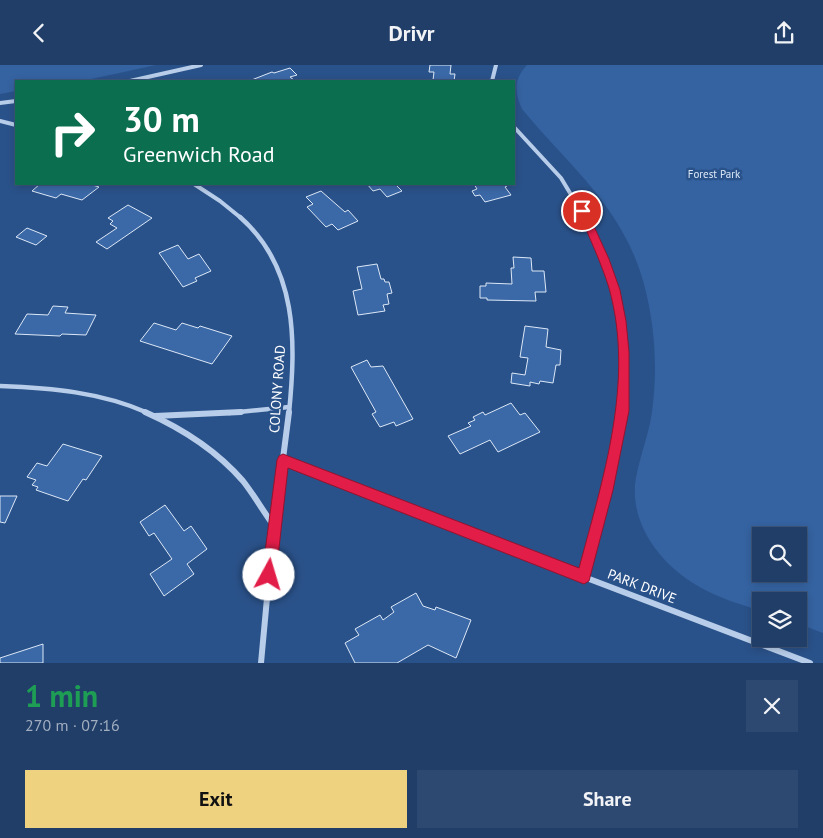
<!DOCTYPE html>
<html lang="en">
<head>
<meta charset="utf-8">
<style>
	:root { --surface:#203e68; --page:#2d4971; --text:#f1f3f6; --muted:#a2aec0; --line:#3d577c; --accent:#efd280 }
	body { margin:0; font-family:"PT Sans",sans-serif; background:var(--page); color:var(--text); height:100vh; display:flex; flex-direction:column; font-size:19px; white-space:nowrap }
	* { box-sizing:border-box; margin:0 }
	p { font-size:16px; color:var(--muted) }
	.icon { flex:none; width:28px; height:28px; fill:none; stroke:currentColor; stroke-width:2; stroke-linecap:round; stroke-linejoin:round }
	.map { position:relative; height:598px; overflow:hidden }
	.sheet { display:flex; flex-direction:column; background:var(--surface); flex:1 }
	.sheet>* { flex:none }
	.banner { position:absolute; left:15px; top:15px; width:500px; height:105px; border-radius:0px; box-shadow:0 2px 8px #0003,0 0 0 1px var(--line); background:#0b6e4f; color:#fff; overflow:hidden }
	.tools { position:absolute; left:752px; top:462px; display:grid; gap:10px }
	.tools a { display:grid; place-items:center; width:55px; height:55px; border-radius:0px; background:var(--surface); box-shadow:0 2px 8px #0003,0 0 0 1px var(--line); font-size:25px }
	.pin { position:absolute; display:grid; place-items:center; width:42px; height:42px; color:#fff; margin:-21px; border:2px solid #fff; border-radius:50%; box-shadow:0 1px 5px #0007 }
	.me { position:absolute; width:55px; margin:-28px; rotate:6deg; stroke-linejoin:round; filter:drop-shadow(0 0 4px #0008) }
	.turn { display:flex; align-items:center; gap:18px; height:105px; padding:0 25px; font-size:22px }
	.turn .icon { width:65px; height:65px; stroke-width:2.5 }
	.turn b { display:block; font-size:35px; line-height:42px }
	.round { display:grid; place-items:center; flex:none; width:52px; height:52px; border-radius:0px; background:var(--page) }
	.headline { display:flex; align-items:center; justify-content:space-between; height:85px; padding:0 25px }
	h1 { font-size:30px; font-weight:600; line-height:38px; color:#1e9e55 }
	.action { display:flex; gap:10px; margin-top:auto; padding:10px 25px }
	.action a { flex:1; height:58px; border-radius:0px; background:var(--accent); color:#111; font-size:20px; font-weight:600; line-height:58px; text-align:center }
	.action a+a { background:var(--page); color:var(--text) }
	header { display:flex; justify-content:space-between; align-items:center; height:65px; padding:0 25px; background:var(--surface); font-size:22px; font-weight:600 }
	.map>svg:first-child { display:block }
	.green { fill:#3563a1; fill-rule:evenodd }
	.building { fill:#3b68a6; stroke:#dce8f7 }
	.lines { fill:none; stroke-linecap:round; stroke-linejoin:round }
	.minor-far2 { stroke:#b8cde9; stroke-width:4 }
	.minor-far1 { stroke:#b8cde9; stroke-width:4.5 }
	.minor { stroke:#b8cde9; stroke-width:6 }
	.route { fill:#e11d48; stroke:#92132f }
	.labels { text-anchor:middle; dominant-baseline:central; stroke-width:5; stroke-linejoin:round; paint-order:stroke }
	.far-park-label { font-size:11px; fill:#dce8f7; stroke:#2a528a }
	.street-label { font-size:14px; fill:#fff; stroke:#2a528a }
</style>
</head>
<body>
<header><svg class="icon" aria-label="back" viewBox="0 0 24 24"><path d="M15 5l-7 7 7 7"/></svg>Drivr<svg class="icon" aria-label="share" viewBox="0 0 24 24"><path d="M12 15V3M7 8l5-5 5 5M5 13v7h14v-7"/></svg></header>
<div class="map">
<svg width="823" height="598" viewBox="0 0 823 598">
	<rect width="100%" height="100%" fill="#2a528a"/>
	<g class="green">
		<path d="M0 0H156L82 16H16V26L0 29Z"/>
		<path d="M527 0H823V568L799 559V536H761V546C740 539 718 533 698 521 663 501 632 463 635 420 637 399 649 370 652 347 658 303 655 261 644 219 623 142 570 102 522 44 514 27 514 14 527 0ZM761 471H799V509H761Z"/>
	</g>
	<g class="building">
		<path d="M430 0H451L450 9H455L454 16 433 15 434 7H429Z"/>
		<path d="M290 3 297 10 290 12 294 15 289 16H249L272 7 274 8Z"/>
		<path d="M40 119H89L99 122 82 135 61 129 56 133 32 126Z"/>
		<path d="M367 119H395L402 126 387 132 380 124 373 126Z"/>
		<path d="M474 119H505L507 121 505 122 511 130 485 137 480 130 475 131 472 126 477 124Z"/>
		<path d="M321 126 345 147 348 145 358 156 338 165 332 159 326 162 307 142 313 139 306 132Z"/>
		<path d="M128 140 152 153 107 184 96 177 117 163 110 159 113 156 108 153Z"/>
		<path d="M27 163 47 171 36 180 16 172Z"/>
		<path d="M178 180 188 194 199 189 211 206 195 213 197 216 183 222 159 188Z"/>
		<path d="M513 192 531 193 532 206H544L546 227H535L536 236 487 235V233H480V221H486V218L512 219 511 203H514Z"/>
		<path d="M377 199 381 214H384L385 217H389L392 228 387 229 389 239 383 240 385 246 358 250 353 226 362 224 357 202Z"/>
		<path d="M53 241 68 242 65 248 96 250 86 270 62 269 60 271 15 269 27 249 48 250Z"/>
		<path d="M154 258 176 265 182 258 198 263 200 261 232 271 212 299 140 276Z"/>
		<path d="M525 261 548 264 546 282 561 285 560 300H556L553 318 540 316 539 319 530 317V321L511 318 512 308 525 310 528 293 520 292Z"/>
		<path d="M367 295 371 302 383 301 413 354 396 361 394 357 380 362 372 349 376 347 351 302Z"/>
		<path d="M511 338 520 350 525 348 540 367 498 387 490 375 460 389 448 371 471 361 468 358 475 355 473 352 483 347 485 350Z"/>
		<path d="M63 379 102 391 86 415 83 414 68 436 36 425 38 422 32 420 36 415 27 412 37 398 47 401Z"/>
		<path d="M0 431H17L5 458 0 457Z"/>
		<path d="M165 440 184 466 191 461 207 484 187 499 194 509 164 531 150 509 172 494 154 468 149 471 140 457Z"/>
		<path d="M416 528 423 541 435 545 436 542 471 555 456 593 428 580 397 598H355L345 578 359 570 355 564 380 550 383 555 394 547 391 542Z"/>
		<path d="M43 579V598H0V593Z"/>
	</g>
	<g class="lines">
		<g class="minor-far2">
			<path d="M130 16 201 0"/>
			<path d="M492 16 496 0"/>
			<path d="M0 38 16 36"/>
			<path d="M0 56 16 60"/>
			<path d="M514 62 561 113 585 153"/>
			<path d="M194 119 220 136 241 153"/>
		</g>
		<g class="minor-far1">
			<path d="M240 152C298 203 296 277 289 348"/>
			<path d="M585 152C615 214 629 279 623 348"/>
			<path d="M0 321C51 323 101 327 148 348"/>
			<path d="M229 348 289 342"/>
		</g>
		<g class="minor">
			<path d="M145 347C181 363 217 386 243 416 254 430 263 446 274 461"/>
			<path d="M623 347 584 512 810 598"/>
			<path d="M155 351 241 347"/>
			<path d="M283 395 584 512"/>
			<path d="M261 598 272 479 289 347"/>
		</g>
	</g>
	<path class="route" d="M582 143 587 146 609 194 620 225 626 256 629 287V346L613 425 589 516 584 519 288 403 276 510 274 515 269 517 264 515 262 510 277 395 279 391 283 389 579 503C603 413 635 316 609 223 601 197 589 172 578 146Z"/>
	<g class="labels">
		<g class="far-park-label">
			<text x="714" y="109">Forest Park</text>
		</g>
		<g class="street-label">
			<text transform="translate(277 324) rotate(-86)">COLONY ROAD</text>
			<text transform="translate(642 521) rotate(21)">PARK DRIVE</text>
		</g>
	</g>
</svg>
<div class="tools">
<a><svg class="icon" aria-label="search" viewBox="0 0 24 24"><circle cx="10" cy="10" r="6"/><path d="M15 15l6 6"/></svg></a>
<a><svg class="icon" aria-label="layers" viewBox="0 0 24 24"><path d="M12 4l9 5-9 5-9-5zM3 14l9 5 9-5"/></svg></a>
</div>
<div class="pin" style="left:582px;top:146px;background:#d93025"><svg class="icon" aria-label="arrive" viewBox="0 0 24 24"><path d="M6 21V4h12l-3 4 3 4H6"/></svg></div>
<svg class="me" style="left:269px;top:510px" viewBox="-20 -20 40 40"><circle r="19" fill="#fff"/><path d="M0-13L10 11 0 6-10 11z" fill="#e11d48"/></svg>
<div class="banner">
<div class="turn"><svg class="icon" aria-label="right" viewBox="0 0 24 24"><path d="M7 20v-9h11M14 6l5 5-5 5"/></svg><div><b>30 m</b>Greenwich Road</div></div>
</div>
</div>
<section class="sheet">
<div class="headline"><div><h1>1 min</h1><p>270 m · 07:16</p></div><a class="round"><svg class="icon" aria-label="close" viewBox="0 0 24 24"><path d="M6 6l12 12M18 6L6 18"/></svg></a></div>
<div class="action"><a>Exit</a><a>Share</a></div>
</section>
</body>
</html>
